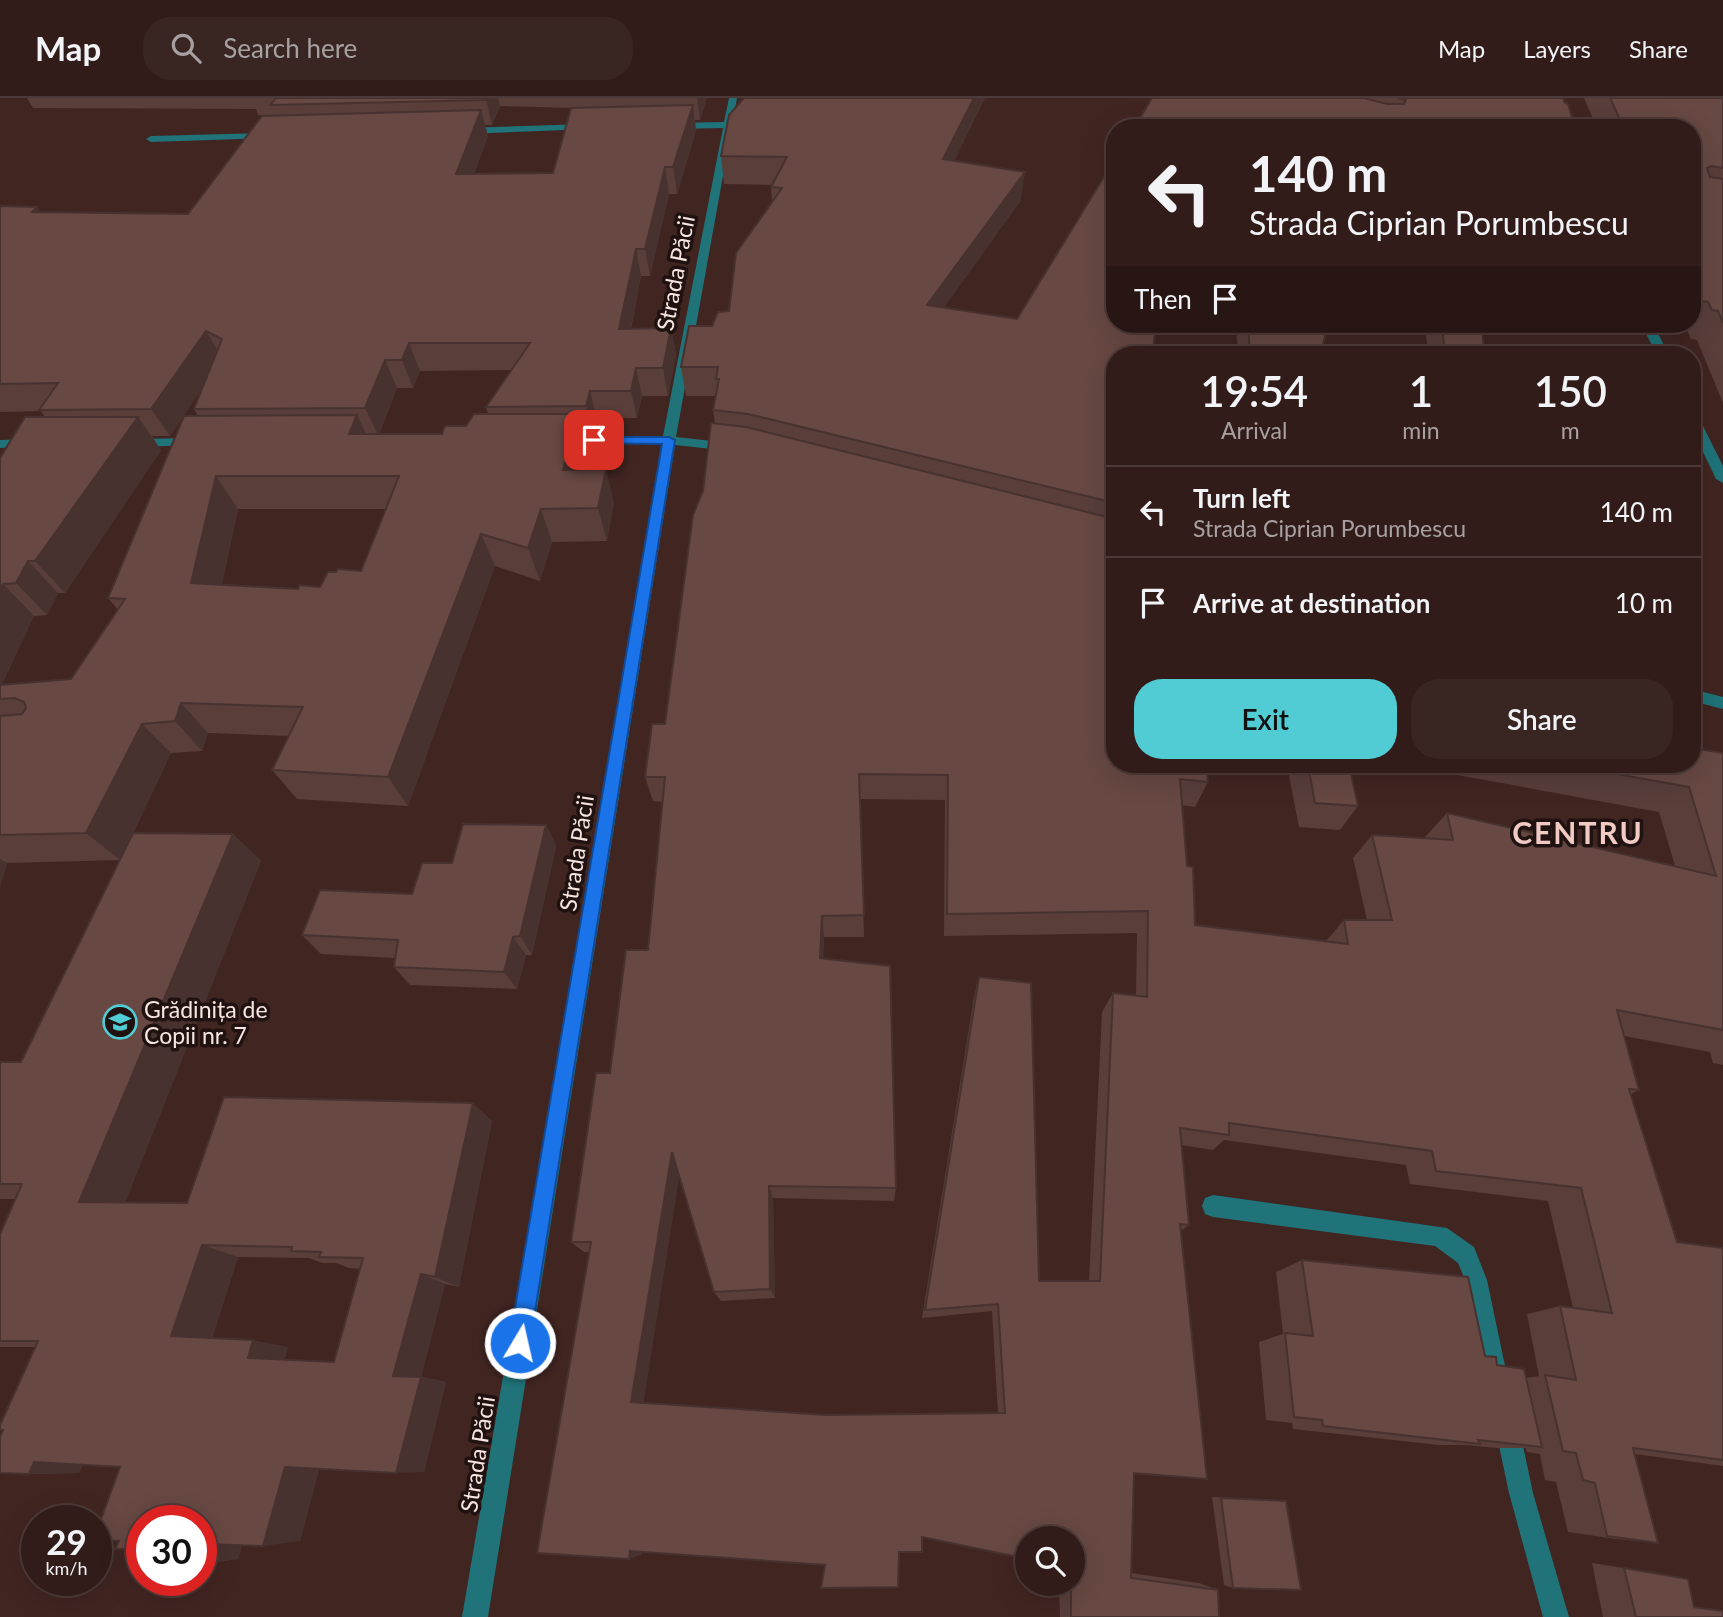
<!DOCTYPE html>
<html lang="en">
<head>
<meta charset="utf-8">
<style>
	:root { --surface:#311c19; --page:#392522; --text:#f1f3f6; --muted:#a8a1a2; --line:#4c3a38; --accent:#51ccd5 }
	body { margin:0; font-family:Lato,sans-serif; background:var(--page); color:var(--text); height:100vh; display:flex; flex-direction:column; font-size:26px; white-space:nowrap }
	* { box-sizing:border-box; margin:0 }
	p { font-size:23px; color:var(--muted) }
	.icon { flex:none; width:38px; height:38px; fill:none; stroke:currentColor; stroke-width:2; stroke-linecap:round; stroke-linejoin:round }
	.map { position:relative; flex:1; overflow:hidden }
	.details { position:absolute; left:1106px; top:248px; width:595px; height:427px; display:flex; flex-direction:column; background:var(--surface); border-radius:28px; box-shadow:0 7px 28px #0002,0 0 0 2px var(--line) }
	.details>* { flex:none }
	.guide { position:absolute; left:1106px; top:21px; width:595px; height:214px; border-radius:28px; box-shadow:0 7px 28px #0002,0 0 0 2px var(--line); background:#311c19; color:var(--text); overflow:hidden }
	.fabs { position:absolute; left:1015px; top:1428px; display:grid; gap:14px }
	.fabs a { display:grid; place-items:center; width:70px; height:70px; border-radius:50%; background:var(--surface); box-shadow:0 7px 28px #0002,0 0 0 2px var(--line); font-size:35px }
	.speed { position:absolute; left:21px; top:1407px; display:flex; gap:14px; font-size:35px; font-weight:700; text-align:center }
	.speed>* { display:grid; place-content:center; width:91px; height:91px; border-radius:50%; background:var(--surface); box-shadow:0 7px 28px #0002,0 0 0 2px var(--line); line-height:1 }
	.speed small { font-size:18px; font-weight:400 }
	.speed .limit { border:10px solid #d22; background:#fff; color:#111 }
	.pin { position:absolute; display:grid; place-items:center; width:60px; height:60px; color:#fff; margin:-30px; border-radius:14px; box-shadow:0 4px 10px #0006 }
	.me { position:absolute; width:77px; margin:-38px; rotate:9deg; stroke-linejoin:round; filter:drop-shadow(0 0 5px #0008) }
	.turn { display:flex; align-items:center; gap:24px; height:147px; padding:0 28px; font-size:32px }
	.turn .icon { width:91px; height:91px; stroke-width:2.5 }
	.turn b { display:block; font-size:49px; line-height:60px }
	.then { display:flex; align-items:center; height:66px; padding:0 28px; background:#0003; gap:14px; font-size:26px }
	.eta { display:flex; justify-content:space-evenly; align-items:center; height:119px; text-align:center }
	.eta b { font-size:42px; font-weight:600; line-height:49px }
	.action { display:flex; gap:14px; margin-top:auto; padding:14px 28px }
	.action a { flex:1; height:80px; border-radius:28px; background:var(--accent); color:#111; font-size:28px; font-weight:600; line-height:80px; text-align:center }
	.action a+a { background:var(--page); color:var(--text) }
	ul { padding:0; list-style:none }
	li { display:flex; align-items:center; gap:21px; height:91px; padding:0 28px; border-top:2px solid var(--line) }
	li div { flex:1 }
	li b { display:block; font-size:26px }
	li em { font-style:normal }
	header { display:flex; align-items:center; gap:42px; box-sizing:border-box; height:98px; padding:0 35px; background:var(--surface); border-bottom:2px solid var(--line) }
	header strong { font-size:33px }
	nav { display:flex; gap:38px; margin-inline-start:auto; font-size:24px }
	.search { width:490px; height:63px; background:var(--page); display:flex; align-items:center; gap:18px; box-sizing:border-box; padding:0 24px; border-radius:28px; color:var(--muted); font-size:26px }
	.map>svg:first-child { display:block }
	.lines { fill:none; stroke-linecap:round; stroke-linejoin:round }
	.street { fill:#1f7379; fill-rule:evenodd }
	.wall { fill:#593e3a; fill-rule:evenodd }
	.shaded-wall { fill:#48322f }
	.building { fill:#674843; stroke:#48322f; stroke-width:2; fill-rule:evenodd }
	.route { fill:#1a73e8; stroke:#114b97; stroke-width:2 }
	.labels { text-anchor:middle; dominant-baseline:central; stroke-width:7; stroke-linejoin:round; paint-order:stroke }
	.street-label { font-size:23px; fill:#f8e5e1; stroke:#1f1210 }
	.poi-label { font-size:23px; fill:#f8e5e1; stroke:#1f1210; text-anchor:start }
	.district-label { font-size:30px; font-weight:bold; letter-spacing:2px; fill:#f0cac3; stroke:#1f1210 }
</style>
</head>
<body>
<header>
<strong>Map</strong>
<div class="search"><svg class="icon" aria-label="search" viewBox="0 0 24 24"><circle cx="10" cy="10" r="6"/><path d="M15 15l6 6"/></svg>Search here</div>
<nav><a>Map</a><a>Layers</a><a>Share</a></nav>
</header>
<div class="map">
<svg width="1723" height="1519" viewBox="0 0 1723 1519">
	<rect width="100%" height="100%" fill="#412521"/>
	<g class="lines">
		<g class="street">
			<path d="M729 0H737L676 339 731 345 737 349 731 353 675 347 488 1519H462L662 346H563L557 342 563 338H663L723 30 672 31 667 28 672 25 724 24Z"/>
			<path d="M588 26 591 27V31L462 36 457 33 462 30Z"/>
			<path d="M270 35 275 38 273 40 151 44 146 41 151 38Z"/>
			<path d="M1641 226H1653L1669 257H1657Z"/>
			<path d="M1692 314 1698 318 1723 368V385L1716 381 1692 331Z"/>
			<path d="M196 340 202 344 201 347 133 349 127 345 133 341Z"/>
			<path d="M31 341 36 342V348L0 350V342Z"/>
			<path d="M1692 591 1723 599V611L1692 603Z"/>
			<path d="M1213 1097 1447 1130 1474 1149 1487 1182 1508 1282 1504 1290 1496 1294 1488 1290 1465 1182 1458 1165 1435 1148 1213 1119 1205 1116 1202 1108 1205 1100Z"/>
			<path d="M1507 1317 1515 1321 1519 1329 1533 1395 1569 1519H1543L1509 1395 1495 1329 1499 1321Z"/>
		</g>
	</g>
	<g class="wall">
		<path d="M27 0H707L700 22H695L696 33 677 96H669L650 178H641L631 231 671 230 676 257 668 298H642L637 320H597L593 336H585L589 349 583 372 614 404 607 443 552 444 540 483 495 468 408 708 297 701 272 672 289 638 208 635 202 653 171 655 133 735 233 736 261 763 125 1104 187 1105 492 1023 459 1189 445 1186 421 1279 446 1284 424 1374 319 1371 300 1443 242 1447 238 1461 201 1466V1423L119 1443 120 1369 83 1367 79 1375 29 1376 35 1249H0V1136L16 1101H0V964H21L120 762 7 765 0 789V360L45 319 41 313 0 314V108L40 114 188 116 275 17H258L256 11 33 10ZM500 8 574 10 553 75 474 76 488 38 485 27H492ZM511 272 486 309 488 316 466 328 442 336H379L397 290H413L420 273ZM202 290 194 311 198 318 108 500 118 512 71 581 2 586 34 518 47 517 58 495H65L161 352 152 338H170ZM238 411H386L361 473 336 474 320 489 298 491 222 486ZM238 1159 309 1160 322 1165H336L349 1170 360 1171 334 1264 284 1262 288 1249 212 1240Z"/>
		<path d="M744 0H985L954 63 1021 102 944 209 1115 257V667L1208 684 1195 709 1182 707 1187 768 1195 827 1326 843 1344 822H1367L1353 760 1372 737 1426 740 1425 739 1447 715 1675 768 1659 714 1403 667H1692L1723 655V967L1713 965 1710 954 1624 938 1639 992 1631 996 1677 1144 1723 1150V1368L1635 1356 1658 1445 1616 1441 1568 1434 1556 1384 1545 1382 1540 1356 1527 1354 1526 1350H1497L1466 1347H1439L1293 1331 1292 1325 1266 1322 1259 1244 1283 1236 1276 1174 1302 1162 1485 1258 1497 1267 1526 1280 1539 1278 1527 1216 1560 1208 1573 1210 1548 1103 1410 1086 1406 1067 1224 1042 1213 1052 1181 1047 1189 1127 1181 1133 1207 1381 1134 1376 1131 1475 1199 1485 1218 1492 1219 1519H1060L1059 1486 1026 1484 1017 1477 1018 1459 922 1439 899 1454 825 1467 642 1454V1456L629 1461 589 1154H584L571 1144 610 975 648 852 662 704 653 703 645 679 665 626 715 326 713 312 716 298H686L681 269 712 228 729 213 772 104 771 89 772 87 724 86 721 58ZM860 701 945 702 944 838 1137 835 1136 897 1113 895 1102 914 1089 1183H1039L979 879 974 899 922 1220 992 1213 998 1316 826 1317 643 1305 679 1077 714 1194 721 1203 775 1200 773 1100 894 1103 896 1090 823 860 824 839H864Z"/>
		<path d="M1152 0H1563L1575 30Z"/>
		<path d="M1584 0H1723V305L1697 242 1691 241 1687 232 1681 231 1680 226H1692V30H1597Z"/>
		<path d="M1236 226H1323L1320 257H1238Z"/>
		<path d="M1425 226H1481L1485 257H1428Z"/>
		<path d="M1579 226H1603L1601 229Z"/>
		<path d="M1287 667H1349L1358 708 1340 732 1299 729Z"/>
		<path d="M546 727 556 748 532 857H526L517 891 410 887 394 869 395 860 321 856 302 837 412 796 452 765Z"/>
		<path d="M1212 1399 1276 1402 1233 1490 1224 1487Z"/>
		<path d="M1592 1465 1624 1470 1694 1508 1723 1519H1603Z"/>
	</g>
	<g class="shaded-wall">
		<path d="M486 0H498L500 8 492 27 486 2Z"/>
		<path d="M697 0H707L700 22Z"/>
		<path d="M974 0H985L942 88 943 61Z"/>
		<path d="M693 7 696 33 677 96 673 69Z"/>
		<path d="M481 12 488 38 464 102 456 76Z"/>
		<path d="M665 69 669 96 650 178 645 151Z"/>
		<path d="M1025 74 1021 102 926 235 927 207Z"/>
		<path d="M37 109 54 135 32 114Z"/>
		<path d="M636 151 641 178 625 259 619 231Z"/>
		<path d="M671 230 676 257 668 298 663 270Z"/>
		<path d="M206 233 222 260 170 338 151 311Z"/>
		<path d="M409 245 420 273 413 290 402 262Z"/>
		<path d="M385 262 397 290 378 337 365 310Z"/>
		<path d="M636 270 642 298 637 320 631 293Z"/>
		<path d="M590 293 597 320 593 336 586 308Z"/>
		<path d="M580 316 589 349 573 405 563 372Z"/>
		<path d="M357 317 373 351 349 336Z"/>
		<path d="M138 319 161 352 65 495 35 463Z"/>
		<path d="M606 371 614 404 607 443 598 410Z"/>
		<path d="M216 378 238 411 215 517 191 485Z"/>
		<path d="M541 411 552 444 540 483 528 450Z"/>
		<path d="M481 436 495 468 408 708 388 679Z"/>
		<path d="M28 463 58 495 47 517 16 485Z"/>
		<path d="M3 486 34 518 0 590V492Z"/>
		<path d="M181 605 208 635 202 653 175 623Z"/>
		<path d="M142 626 171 655 120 762 86 735Z"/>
		<path d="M546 727 556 748 532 857 520 838Z"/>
		<path d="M233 736 261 763 120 1118 79 1104Z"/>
		<path d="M0 761 7 765 0 789Z"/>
		<path d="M822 818 824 839 822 880 820 860Z"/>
		<path d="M513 839 526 857 517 891 504 874Z"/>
		<path d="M473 1005 492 1023 459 1189 435 1179Z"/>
		<path d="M672 1054 681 1068 643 1308 631 1304Z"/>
		<path d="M769 1088 773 1100 775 1200 770 1191Z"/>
		<path d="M202 1147 238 1159 210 1245 171 1238Z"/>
		<path d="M421 1176 445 1186 421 1279 446 1284 424 1374 396 1375 393 1278Z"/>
		<path d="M253 1242 288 1249 283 1266 248 1260Z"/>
		<path d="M34 1364H84L79 1375 29 1376Z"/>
		<path d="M285 1369H320L300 1443 263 1448Z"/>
		<path d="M244 1441 238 1461 201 1466V1451L203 1446Z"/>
		<path d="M643 1448 642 1456 629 1461 630 1453Z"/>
	</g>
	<g class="building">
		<path d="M276 0H486V2L270 7Z"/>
		<path d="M744 0H974L943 61 1025 74 927 207 1017 221 1115 61V226H1131L1156 230 1152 257H1115V405L748 316 713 312 719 281H716L718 269H681L689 228H712L718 214 729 213 736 155 782 90 771 89 787 59 721 58 729 17Z"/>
		<path d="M1152 0H1364L1387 6H1404L1406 2 1399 0H1563L1564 4 1568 6 1575 30H1134Z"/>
		<path d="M1610 0H1723V70L1711 68 1707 70 1710 79 1723 81V225L1718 213 1712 212 1708 204 1702 203 1692 160V30H1624Z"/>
		<path d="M693 7 673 69H665L645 151H636L619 231 671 230 663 270H636L631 293H590L586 308 486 309 530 245H409L402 262H385L365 310 194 311 222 241 206 233 151 311 39 312 58 285 0 286V108L37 109 32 114 188 116 262 18 481 12 456 76 553 75 571 10Z"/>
		<path d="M1248 226H1323L1325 239 1320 257H1250Z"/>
		<path d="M1442 226H1481L1485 257H1445Z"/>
		<path d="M474 316H580L563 372 606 371 598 410 541 411 528 450 481 436 388 679 272 672 303 609 181 605 175 623 142 626 86 735 0 737V618L22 616 26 610 24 604 15 600 0 601V587L71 581 125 501 108 500 184 318 357 317 349 336H442L445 328H466ZM216 378H399L361 473 338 471 336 474H328L320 489 300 487 298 491 191 485Z"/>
		<path d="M25 319H138L35 463H28L16 485 3 486 0 492V360Z"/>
		<path d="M711 325 746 329 1115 421V667H1206L1208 684 1180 681 1187 768 1193 769 1195 827 1348 846 1344 822H1392L1372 737 1453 742 1447 715 1716 778 1689 689 1566 667H1692V650L1723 655V932L1617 912 1639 992 1629 991 1677 1144 1723 1150V1362L1633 1350 1658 1445 1607 1438 1595 1385 1583 1382 1576 1355 1563 1353 1545 1277 1576 1282 1560 1208 1612 1215 1581 1090 1436 1073 1432 1053 1229 1025V1037L1180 1030 1189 1127 1180 1126 1207 1381 1134 1375 1131 1480 1218 1492 1219 1519H1071V1486H1064H1073V1440H1027V1484H1026L1027 1461 922 1439V1454H899L898 1489 821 1490 825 1467 630 1453 629 1461 537 1455 591 1144H571L596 975H610L626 852H648L665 679H645L652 626H665L693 417 703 393ZM859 676 948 677 947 816 1148 813 1147 899 1113 895 1100 1183H1039L1031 885 979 879 925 1212 998 1206 1005 1315 826 1317 631 1304 672 1054 714 1194 770 1191 769 1088 896 1090 890 868 820 860 822 818 864 817Z"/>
		<path d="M1308 667H1349L1358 708 1315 705Z"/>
		<path d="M463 726 546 727 520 838 513 839 504 874 394 869 398 842 302 837 320 792 412 796 422 765H452Z"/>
		<path d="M133 735 233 736 79 1104 187 1105 224 999 473 1005 435 1179 421 1176 393 1278 421 1279 396 1375 285 1369 263 1448 203 1446 201 1451V1423H142V1451H115L119 1443 96 1442V1435L120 1369 34 1364 29 1376 0 1375V1339L3 1332H0V1327L38 1243H0V1136L22 1086H0V964H21ZM202 1147 292 1149 291 1153 321 1154 319 1159 363 1160 334 1264 248 1260 253 1242 171 1238Z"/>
		<path d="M1302 1162 1468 1179 1485 1258 1496 1259 1497 1267 1524 1271 1542 1349 1478 1342 1480 1346 1323 1328 1322 1322 1294 1319 1285 1235 1313 1238Z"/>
		<path d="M1221 1400 1286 1403 1301 1492 1233 1490Z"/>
		<path d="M1624 1470 1688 1481 1694 1509 1723 1513V1519H1636Z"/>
	</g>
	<path class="route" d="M594 339H669L675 342 530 1245 527 1253 520 1256 512 1253 509 1245 662 346 590 345V340Z"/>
	<defs>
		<symbol id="school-ring" viewBox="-11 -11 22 22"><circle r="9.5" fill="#1f1210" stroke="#51ccd5" stroke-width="1.5"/><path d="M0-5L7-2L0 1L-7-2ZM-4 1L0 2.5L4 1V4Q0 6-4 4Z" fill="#51ccd5"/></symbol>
	</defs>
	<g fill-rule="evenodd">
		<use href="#school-ring" x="101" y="905" width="38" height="38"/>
	</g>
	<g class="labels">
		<g class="street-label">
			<text transform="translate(675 175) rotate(-79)">Strada Păcii</text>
			<text transform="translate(576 755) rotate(-81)">Strada Păcii</text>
			<text transform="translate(477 1356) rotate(-81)">Strada Păcii</text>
		</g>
		<g class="poi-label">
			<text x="144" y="911">Grădinița de<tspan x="144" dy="26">Copii nr. 7</tspan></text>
		</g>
		<g class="district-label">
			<text x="1578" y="734">CENTRU</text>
		</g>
	</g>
</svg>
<div class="fabs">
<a><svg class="icon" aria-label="search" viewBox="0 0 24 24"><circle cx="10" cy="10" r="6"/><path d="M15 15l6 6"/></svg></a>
</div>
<div class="speed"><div>29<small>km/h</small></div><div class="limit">30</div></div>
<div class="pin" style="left:594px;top:342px;background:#d93025"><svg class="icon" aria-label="arrive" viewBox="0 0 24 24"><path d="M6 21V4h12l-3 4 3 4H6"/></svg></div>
<svg class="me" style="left:520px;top:1245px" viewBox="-20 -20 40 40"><circle r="17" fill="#1a73e8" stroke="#fff" stroke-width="3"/><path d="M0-11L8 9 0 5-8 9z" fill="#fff"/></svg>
<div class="guide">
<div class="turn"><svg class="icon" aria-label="left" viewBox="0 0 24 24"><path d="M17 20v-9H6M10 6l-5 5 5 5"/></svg><div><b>140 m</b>Strada Ciprian Porumbescu</div></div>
<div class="then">Then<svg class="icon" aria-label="arrive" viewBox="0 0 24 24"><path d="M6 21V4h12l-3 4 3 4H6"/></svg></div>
</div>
<section class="details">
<div class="eta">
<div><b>19:54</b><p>Arrival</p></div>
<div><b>1</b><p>min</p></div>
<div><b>150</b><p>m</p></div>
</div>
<ul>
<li><svg class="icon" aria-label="left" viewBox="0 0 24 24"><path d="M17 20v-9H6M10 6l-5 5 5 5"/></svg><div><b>Turn left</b><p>Strada Ciprian Porumbescu</p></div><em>140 m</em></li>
<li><svg class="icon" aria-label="arrive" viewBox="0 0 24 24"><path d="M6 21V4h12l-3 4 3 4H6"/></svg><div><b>Arrive at destination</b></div><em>10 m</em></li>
</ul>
<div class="action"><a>Exit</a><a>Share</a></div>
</section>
</div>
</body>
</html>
